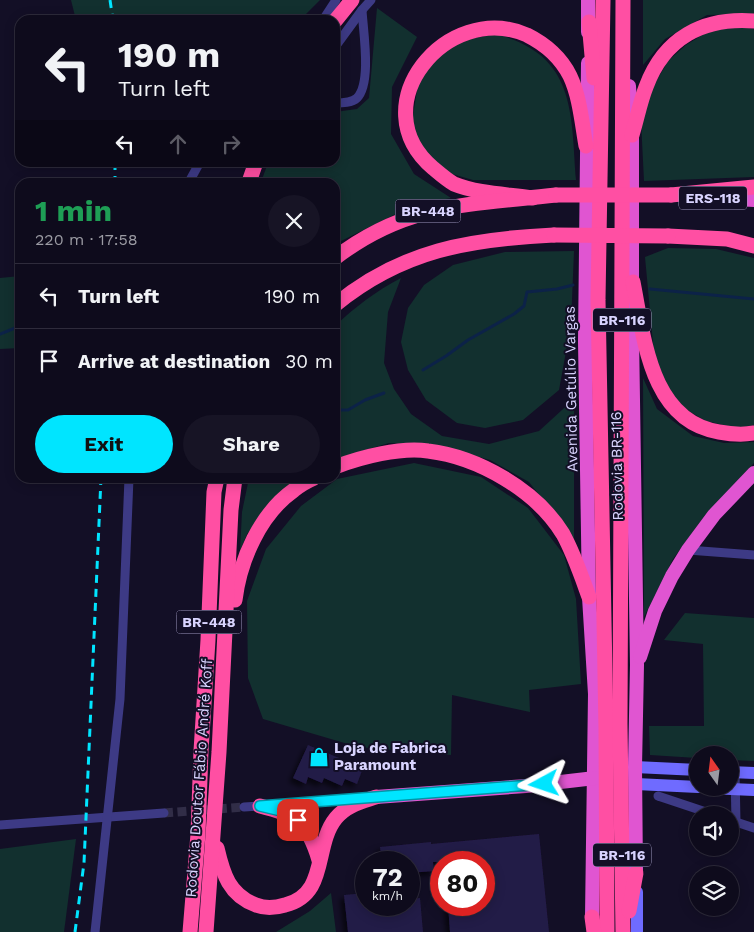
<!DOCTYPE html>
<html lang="en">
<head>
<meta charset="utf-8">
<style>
	:root { --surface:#0e0b1c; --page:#171425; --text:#f1f3f6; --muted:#9b9ba3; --line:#2e2b3b; --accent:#00e5ff }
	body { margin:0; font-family:"Work Sans",sans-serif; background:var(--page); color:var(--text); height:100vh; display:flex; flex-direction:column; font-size:19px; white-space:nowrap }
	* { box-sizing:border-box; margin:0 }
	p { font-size:16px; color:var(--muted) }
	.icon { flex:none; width:28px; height:28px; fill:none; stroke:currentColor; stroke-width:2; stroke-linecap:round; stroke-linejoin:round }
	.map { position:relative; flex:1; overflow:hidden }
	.sheet { position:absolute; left:15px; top:178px; width:325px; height:305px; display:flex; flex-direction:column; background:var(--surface); border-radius:15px; box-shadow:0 2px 12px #0003,0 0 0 1px var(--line) }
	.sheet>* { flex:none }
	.top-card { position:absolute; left:15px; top:15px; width:325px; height:152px; border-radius:15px; box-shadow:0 2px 12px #0003,0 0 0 1px var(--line); background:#0e0b1c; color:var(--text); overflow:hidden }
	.needle { width:32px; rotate:346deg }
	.buttons { position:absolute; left:689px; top:746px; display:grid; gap:10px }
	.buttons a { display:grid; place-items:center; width:50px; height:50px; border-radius:50%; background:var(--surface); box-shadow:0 2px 12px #0003,0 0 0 1px var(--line); font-size:25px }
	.speed { position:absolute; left:355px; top:851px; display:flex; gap:10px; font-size:25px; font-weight:700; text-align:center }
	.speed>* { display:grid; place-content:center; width:65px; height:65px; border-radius:50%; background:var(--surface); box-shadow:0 2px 12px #0003,0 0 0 1px var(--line); line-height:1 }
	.speed small { font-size:12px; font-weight:400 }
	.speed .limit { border:8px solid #d22; background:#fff; color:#111 }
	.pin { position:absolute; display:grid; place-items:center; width:42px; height:42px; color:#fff; margin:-21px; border-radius:10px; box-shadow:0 2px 8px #0006 }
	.me { position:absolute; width:55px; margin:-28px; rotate:265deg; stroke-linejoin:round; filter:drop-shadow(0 0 4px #0008) }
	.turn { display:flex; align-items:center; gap:18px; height:105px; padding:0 20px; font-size:22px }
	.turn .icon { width:65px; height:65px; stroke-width:2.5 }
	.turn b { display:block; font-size:35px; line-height:42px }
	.lanes { display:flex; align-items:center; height:48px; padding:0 20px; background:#0003; justify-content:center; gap:25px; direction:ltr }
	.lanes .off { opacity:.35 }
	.round { display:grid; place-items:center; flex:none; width:52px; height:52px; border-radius:26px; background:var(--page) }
	.headline { display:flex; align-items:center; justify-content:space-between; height:85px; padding:0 20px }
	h1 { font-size:30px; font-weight:700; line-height:38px; color:#1e9e55 }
	.cta { display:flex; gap:10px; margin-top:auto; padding:10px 20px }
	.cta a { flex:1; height:58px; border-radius:30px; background:var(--accent); color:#111; font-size:20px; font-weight:700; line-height:58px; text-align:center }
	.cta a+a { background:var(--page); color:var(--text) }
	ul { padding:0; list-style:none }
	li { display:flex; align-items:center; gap:15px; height:65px; padding:0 20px; border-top:1px solid var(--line) }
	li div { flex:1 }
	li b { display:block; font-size:19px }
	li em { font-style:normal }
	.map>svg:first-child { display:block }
	.green { fill:#12302f }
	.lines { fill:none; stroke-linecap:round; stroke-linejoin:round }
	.stream { stroke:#0c2248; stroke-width:3 }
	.building { fill:#241b47; filter:url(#shadow) }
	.minor-tunnel { stroke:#312d47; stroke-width:9; stroke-dasharray:9 4.5; stroke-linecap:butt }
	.minor { stroke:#3d3a85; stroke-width:9 }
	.secondary { stroke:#6f6bff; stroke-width:12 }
	.trunk { stroke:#e055d1; stroke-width:14 }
	.motorway { stroke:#ff4fa3; stroke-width:15 }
	.rail { stroke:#00e5ff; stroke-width:3; stroke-dasharray:8 6; stroke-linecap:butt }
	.motorway-bridge { stroke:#ff4fa3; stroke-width:15 }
	.route-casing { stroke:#0095a6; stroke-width:12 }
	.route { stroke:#00e5ff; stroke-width:9 }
	.labels { text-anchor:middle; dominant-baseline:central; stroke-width:4; stroke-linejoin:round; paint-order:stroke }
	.shield { fill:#130f26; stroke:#9e99be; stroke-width:1 }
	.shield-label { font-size:14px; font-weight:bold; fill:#d9d4ff }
	.street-label { font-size:15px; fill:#d9d4ff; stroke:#130f26 }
	.poi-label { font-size:15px; font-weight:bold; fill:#d9d4ff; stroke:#130f26; text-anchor:start }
</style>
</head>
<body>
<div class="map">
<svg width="754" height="932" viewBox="0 0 754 932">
	<defs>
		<filter id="shadow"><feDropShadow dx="-4" dy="4" stdDeviation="2.5" flood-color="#0009"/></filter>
	</defs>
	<rect width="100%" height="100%" fill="#130f26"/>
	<g class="green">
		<path d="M71 0H320L300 20H76Z"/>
		<path d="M643 0H754V14L707 15 665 39 643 65Z"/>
		<path d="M377 8 417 37 392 87 391 134 414 174 451 198 414 205 335 244V182H261L268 163 335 162V112L357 109 369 98Z"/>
		<path d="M743 27 754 29V177L644 181 641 121 653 87 668 61 686 45 704 34 721 29Z"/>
		<path d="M496 34C576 55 571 112 576 180H473L452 174 429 159 417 141 412 121 420 72 454 42Z"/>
		<path d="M668 248 716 249 754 258V425L737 428 706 421 687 410 670 393 654 354 645 257Z"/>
		<path d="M574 251 571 324 559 390 523 420 485 428 457 423 426 400 408 370 401 342 408 308 424 285 453 265 505 252Z"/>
		<path d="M20 276V348L0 349V278Z"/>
		<path d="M401 278 388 312 384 363 394 389 411 414 442 436 489 444 539 431 574 399V540L529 482 490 460 440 446 389 443 335 459V326C355 307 376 291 401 278Z"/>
		<path d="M643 378 657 409 693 436 724 443 754 442V463L705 515 673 559 644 617Z"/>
		<path d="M414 463 481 477 528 508 564 555 576 599 581 684 529 690 530 712 452 695 451 755 358 747 263 719 248 678 247 601 266 549 301 506 337 479Z"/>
		<path d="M249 478H301L288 485 247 534 240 551 242 512Z"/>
		<path d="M685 613 754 618V761L730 760V755H698L697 758 650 755 649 726H704L703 644 664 640Z"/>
		<path d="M76 839 64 932H0V849Z"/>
		<path d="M331 893 336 932H276L310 911Z"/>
	</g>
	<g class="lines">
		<g class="stream">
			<path d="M650 289 754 299"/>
			<path d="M0 334 20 326"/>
			<path d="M423 370 446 356 468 340 514 314 524 306 527 292 557 289 573 285"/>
			<path d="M335 410H348L365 400 384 393"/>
		</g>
	</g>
	<g class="building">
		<path d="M308 745 363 768 357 784 345 779 342 786 324 778 322 783 308 777 306 784 293 778Z"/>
		<path d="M539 834 549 932H450L448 905H484V862H433L434 871 409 873V862H382L380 847 431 842V844Z"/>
		<path d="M366 893V905H409V899L420 898 423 932H348L344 895Z"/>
	</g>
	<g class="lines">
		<path class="minor-tunnel" d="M164 813 244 807"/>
		<g class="minor">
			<path d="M323 20 336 0"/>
			<path d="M335 47 362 10 371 0"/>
			<path d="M335 103C342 103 352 103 357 98 372 83 363 30 362 10"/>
			<path d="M189 182 200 162"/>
			<path d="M688 550 754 555"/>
			<path d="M735 772 736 822"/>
			<path d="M658 796 715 815"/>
			<path d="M244 807 358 799"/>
			<path d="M730 820 754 828"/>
			<path d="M0 825 164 813"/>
			<path d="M95 932 120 699 129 478"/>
		</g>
		<g class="secondary">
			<path d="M635 767 698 770"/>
			<path d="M730 772 754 773"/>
			<path d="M636 784 698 787"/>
			<path d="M708 788 754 790"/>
			<path d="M637 892V932"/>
		</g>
		<g class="trunk">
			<path d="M588 0V32"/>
			<path d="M588 63 585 341 589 597 595 694 592 917"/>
			<path d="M629 86 632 135V334L637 665 635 767 636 873"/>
			<path d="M702 197 754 200"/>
			<path d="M640 657 655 611 672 576 688 550 714 515 754 473"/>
			<path d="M376 797 526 786 595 778"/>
		</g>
		<g class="motorway">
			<path d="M603 0 598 300 606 727 607 932"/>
			<path d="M623 0 620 724 623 932"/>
			<path d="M335 21 352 0"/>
			<path d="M589 22 594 78"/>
			<path d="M632 135C637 119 640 102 646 87 664 38 703 17 754 21"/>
			<path d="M249 182 256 162"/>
			<path d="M671 195 754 187"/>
			<path d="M533 198C507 194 479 194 454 184 447 180 439 173 433 168 360 106 447 0 527 35 545 44 561 58 570 76 580 97 582 124 586 146"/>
			<path d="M668 236 727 239 754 246"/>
			<path d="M335 258C408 202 470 205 556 195"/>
			<path d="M633 282C644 337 650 421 719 432 730 434 743 435 754 433"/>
			<path d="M335 305C402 250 470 239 554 235"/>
			<path d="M335 467C361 457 400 447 428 451 478 457 536 490 563 534 574 554 581 575 589 597"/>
			<path d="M235 600C240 560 260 514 294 490 300 485 307 481 314 478"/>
			<path d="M260 806C297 815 308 823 319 860"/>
			<path d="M217 848C223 874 229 895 256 905 266 909 275 908 285 905 329 894 313 846 336 818 347 805 361 802 376 797"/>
			<path d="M629 911 636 873"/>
			<path d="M592 917 594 932"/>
			<path d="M190 932 198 834 201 751 208 640 214 492 217 478"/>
			<path d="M206 932 219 752 231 510 235 478"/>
		</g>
		<g class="rail">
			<path d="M110 0 113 20"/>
			<path d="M115 162V182"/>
			<path d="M75 932 84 863 101 478"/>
		</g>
		<g class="motorway-bridge">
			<path d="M556 195H671"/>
			<path d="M554 235 668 236"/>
		</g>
	</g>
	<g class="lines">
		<defs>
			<path id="route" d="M298 820 281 811 260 806 544 784"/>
		</defs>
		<use href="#route" class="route-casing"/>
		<use href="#route" class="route"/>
	</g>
	<defs>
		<symbol id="shop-bare" viewBox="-9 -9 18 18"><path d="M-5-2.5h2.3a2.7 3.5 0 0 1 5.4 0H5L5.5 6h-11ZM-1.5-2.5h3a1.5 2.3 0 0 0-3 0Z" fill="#00e5ff" stroke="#130f26" stroke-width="2.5" paint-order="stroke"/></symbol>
	</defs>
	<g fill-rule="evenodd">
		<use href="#shop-bare" x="305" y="743" width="28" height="28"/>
	</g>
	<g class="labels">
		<g class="shield">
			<rect x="679" y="186.5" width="68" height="23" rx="4"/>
			<rect x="395.5" y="199.5" width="65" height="23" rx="4"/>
			<rect x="593" y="308.5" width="58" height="23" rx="4"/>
			<rect x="176.5" y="610.5" width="65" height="23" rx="4"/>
			<rect x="593" y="843.5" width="58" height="23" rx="4"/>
		</g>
		<g class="shield-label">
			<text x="713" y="198">ERS-118</text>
			<text x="428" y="211">BR-448</text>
			<text x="622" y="320">BR-116</text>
			<text x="209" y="622">BR-448</text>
			<text x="622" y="855">BR-116</text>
		</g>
		<g class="street-label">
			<text transform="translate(571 389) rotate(-91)">Avenida Getúlio Vargas</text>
			<text transform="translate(617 466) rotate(-91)">Rodovia BR-116</text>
			<text transform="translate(199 778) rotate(-86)">Rodovia Doutor Fábio André Koff</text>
		</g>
		<g class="poi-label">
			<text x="334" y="748">Loja de Fabrica<tspan x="334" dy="17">Paramount</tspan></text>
		</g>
	</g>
</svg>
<div class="buttons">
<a><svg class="needle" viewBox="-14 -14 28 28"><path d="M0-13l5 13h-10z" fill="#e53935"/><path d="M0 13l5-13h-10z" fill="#9b9ba3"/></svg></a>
<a><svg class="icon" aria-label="sound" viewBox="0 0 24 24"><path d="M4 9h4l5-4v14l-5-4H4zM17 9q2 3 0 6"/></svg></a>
<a><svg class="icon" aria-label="layers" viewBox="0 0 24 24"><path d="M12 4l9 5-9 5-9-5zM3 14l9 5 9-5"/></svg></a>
</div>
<div class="speed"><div>72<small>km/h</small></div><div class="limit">80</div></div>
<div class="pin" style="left:298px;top:820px;background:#d93025"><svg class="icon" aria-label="arrive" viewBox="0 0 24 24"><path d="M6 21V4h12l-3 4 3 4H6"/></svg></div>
<svg class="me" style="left:544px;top:784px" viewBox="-20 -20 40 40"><path d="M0-17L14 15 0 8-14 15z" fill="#00e5ff" stroke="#fff" stroke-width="4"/></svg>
<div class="top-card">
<div class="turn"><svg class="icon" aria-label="left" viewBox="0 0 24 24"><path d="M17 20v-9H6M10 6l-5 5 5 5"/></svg><div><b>190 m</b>Turn left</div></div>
<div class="lanes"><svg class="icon" aria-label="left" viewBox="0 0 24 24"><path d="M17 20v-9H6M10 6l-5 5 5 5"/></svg><svg class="icon off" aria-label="ahead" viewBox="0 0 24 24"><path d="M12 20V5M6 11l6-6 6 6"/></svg><svg class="icon off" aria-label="right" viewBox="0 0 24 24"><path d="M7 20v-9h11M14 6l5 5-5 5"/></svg></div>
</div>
<section class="sheet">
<div class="headline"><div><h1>1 min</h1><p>220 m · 17:58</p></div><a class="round"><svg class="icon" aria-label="close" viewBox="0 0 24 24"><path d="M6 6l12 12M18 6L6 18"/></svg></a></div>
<ul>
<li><svg class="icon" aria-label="left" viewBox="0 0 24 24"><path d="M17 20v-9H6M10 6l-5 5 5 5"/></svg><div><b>Turn left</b></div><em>190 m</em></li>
<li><svg class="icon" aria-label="arrive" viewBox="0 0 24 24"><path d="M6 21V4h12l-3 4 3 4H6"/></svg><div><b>Arrive at destination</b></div><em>30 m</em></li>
</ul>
<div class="cta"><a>Exit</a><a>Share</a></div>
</section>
</div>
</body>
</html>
